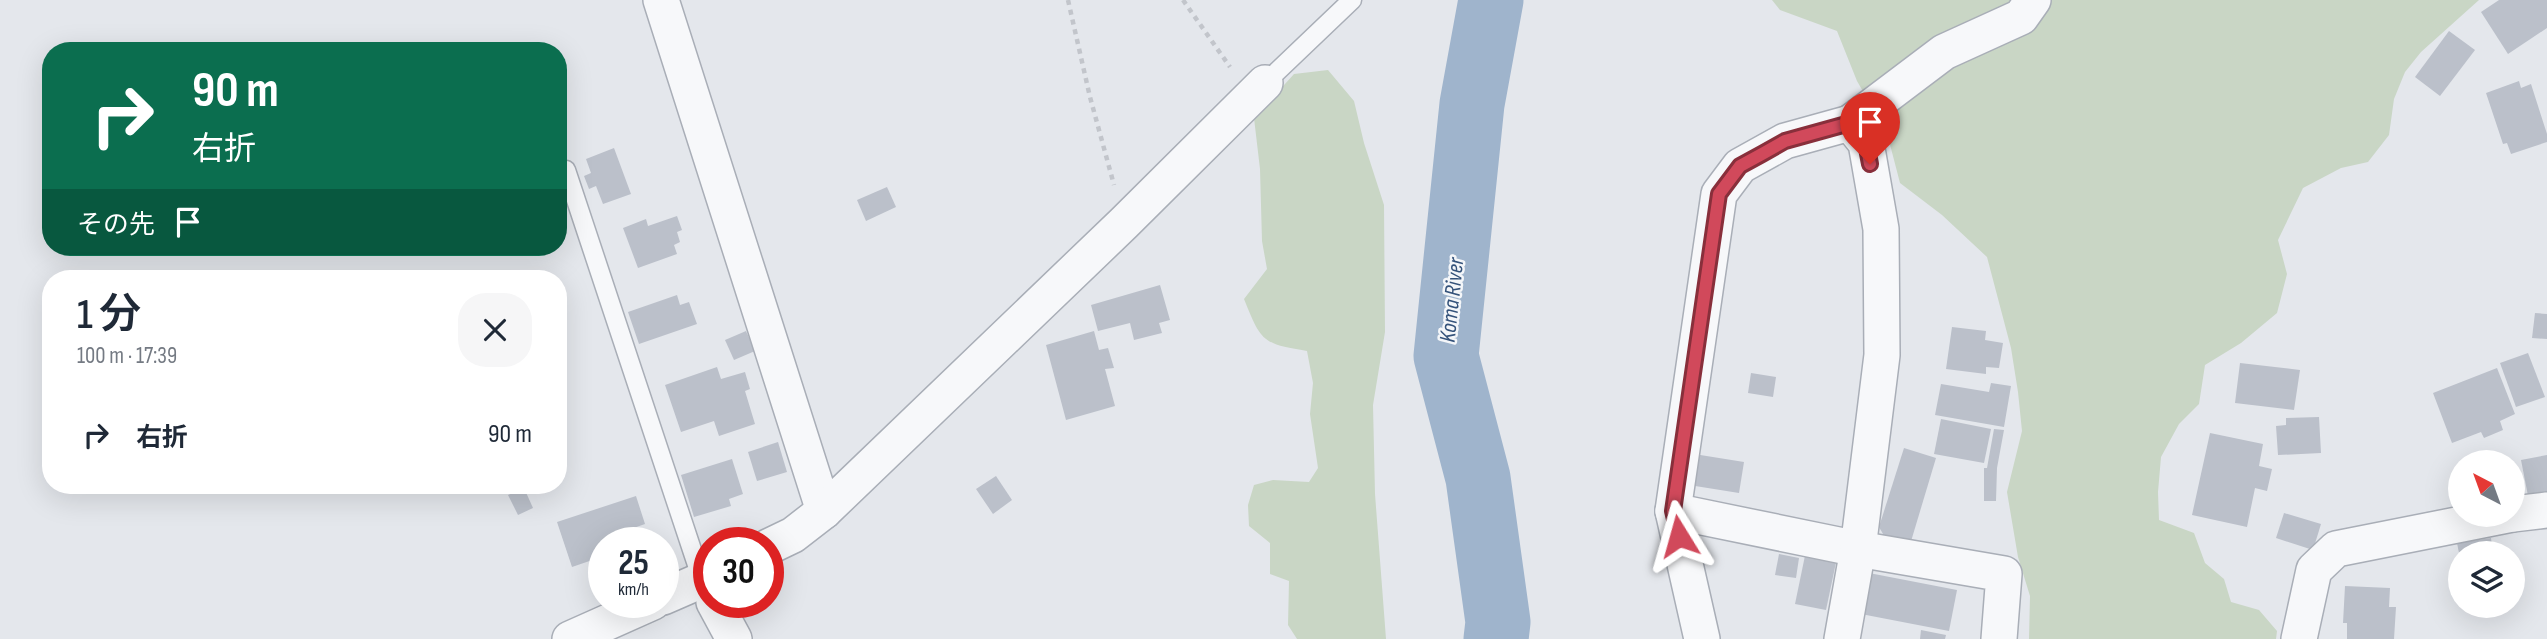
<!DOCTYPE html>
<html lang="ja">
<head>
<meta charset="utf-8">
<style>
	:root { --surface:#fff; --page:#f6f6f7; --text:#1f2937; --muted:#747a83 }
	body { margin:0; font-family:"Sofia Sans Condensed","Noto Sans JP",sans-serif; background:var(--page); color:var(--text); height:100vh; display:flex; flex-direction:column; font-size:26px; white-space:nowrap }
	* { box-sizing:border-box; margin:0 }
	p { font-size:23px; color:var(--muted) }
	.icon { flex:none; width:38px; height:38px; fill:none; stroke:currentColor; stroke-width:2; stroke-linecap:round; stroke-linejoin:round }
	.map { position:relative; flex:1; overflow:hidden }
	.side { position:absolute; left:42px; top:270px; width:525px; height:224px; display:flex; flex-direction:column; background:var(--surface); border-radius:28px; box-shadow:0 7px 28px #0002 }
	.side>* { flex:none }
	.top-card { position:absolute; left:42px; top:42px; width:525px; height:214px; border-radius:28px; box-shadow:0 7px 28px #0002; background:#0b6e4f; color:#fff; overflow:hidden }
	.needle { width:46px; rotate:319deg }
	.controls { position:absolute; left:2448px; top:450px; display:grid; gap:14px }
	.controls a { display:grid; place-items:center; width:77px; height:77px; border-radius:50%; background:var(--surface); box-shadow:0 7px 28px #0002; font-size:35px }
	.speed { position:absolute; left:588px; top:527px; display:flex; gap:14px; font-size:35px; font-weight:700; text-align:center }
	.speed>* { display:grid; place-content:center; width:91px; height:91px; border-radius:50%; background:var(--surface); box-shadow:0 7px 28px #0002; line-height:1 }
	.speed small { font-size:18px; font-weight:400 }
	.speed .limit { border:10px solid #d22; background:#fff; color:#111 }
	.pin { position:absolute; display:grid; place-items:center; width:60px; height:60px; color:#fff; margin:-72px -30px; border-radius:50% 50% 50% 0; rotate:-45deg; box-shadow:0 0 7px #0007 }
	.pin .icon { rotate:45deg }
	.me { position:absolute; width:77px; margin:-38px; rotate:352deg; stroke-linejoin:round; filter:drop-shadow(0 0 5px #0008) }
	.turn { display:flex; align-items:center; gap:24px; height:147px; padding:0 35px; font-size:32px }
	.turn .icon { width:91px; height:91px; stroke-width:2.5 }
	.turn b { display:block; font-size:49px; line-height:60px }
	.then { display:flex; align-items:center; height:66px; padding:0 35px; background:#0003; gap:14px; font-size:26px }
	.round { display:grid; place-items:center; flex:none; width:74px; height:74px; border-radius:28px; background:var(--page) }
	.headline { display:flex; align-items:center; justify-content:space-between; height:119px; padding:0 35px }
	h1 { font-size:42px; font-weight:600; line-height:52px }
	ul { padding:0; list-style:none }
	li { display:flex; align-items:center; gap:21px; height:91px; padding:0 35px }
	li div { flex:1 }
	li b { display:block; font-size:26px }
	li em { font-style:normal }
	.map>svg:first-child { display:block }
	.green { fill:#c9d6c5 }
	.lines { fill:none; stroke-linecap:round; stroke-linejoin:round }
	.river { stroke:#9fb4cc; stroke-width:65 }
	.building { fill:#bbc0ca }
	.service-casing { stroke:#a9aeb7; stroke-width:21 }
	.minor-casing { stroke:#a9aeb7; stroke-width:38 }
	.path { stroke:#c2c5cb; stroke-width:4.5; stroke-dasharray:5 5; stroke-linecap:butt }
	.service { stroke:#f7f8fa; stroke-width:18 }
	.minor { stroke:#f7f8fa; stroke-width:35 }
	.route-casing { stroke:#882f3b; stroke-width:18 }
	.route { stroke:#d1495b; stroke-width:12 }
	.labels { text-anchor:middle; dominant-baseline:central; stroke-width:5; stroke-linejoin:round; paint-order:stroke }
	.water-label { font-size:23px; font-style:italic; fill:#34527a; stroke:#f4f6f9 }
</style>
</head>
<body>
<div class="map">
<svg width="2547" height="639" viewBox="0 0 2547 639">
	<rect width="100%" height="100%" fill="#e4e7ec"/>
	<g class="green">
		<path d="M1772 0H2479L2421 52 2405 72 2394 99 2389 135 2368 162 2341 168 2303 188 2278 240 2287 274 2277 313 2241 343 2205 365 2199 404 2179 424 2161 457 2158 492 2159 520 2194 533 2205 563 2224 579 2231 602 2259 610 2277 631 2276 639H2029L2030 596 2018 557 2007 492 2022 431 2018 392 2011 348 1987 257 1942 215 1900 183 1887 133 1857 81 1837 31 1780 10Z"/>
		<path d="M1328 70 1354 101 1364 143 1384 205 1385 332 1373 405 1375 494 1386 639H1297L1288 625 1289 581 1270 574V543L1249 526 1248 505 1254 485 1273 480 1309 482 1318 468 1310 414 1313 383 1307 351C1262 344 1261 341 1244 299L1267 269 1262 241 1260 169 1254 118 1294 74Z"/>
	</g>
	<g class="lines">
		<path class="river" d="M1491 0 1472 104 1446 356 1478 478 1498 622 1496 639"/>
	</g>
	<g class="building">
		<path d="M2499 0H2547V28L2508 54 2481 12Z"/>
		<path d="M2449 31 2475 50 2440 96 2415 77Z"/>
		<path d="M2519 81 2521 88 2531 84 2547 134V142L2511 154 2507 143 2503 144 2486 93Z"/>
		<path d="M614 148 631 194 603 204 596 186 589 189 584 176 591 173 586 159Z"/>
		<path d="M887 187 896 207 866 221 857 200Z"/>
		<path d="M677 216 682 230 677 232 680 242 674 245 677 254 638 268 623 228 646 219 648 226Z"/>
		<path d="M1160 285 1170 320 1159 323 1162 333 1134 340 1130 323 1098 331 1091 305Z"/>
		<path d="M677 295 680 305 689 302 697 324 639 344 628 312Z"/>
		<path d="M2535 313 2547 314V339L2532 338Z"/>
		<path d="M1952 327 1986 331 1985 340 2003 343 1999 368 1986 367V374L1946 369Z"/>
		<path d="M746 331 755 351 734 360 725 340Z"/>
		<path d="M1094 331 1099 350 1108 348 1114 368 1105 369 1115 406 1066 420 1046 345Z"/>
		<path d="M2528 353 2545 397 2516 407 2500 363Z"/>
		<path d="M2240 363 2300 370 2294 410 2235 403Z"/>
		<path d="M717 367 721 379 745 372 750 389 745 391 755 424 719 436 714 421 681 432 665 385Z"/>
		<path d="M2497 368 2515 414 2500 421 2503 430 2484 438 2481 432 2452 443 2433 393Z"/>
		<path d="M1751 373 1776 377 1773 397 1748 393Z"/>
		<path d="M1991 383 2011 386 2004 427 1935 415 1941 384 1989 392Z"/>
		<path d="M2319 417 2321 453 2278 455 2276 426 2286 425V418Z"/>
		<path d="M1941 419 1991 429 1984 463 1934 454Z"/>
		<path d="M1994 429 2004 430 1997 468 1996 501H1984V468H1987Z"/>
		<path d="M2210 433 2263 444 2259 466 2272 469 2267 491 2255 488 2247 527 2192 515Z"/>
		<path d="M778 442 787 472 757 481 748 452Z"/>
		<path d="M1904 448 1936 458 1909 548 1887 541 1879 527Z"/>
		<path d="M1694 454 1744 462 1739 493 1689 485Z"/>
		<path d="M2547 455V502L2530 506 2521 460Z"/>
		<path d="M732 459 743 494 729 499 731 506 694 517 681 475Z"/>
		<path d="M996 476 1012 500 993 514 976 489Z"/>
		<path d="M524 488 533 508 518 515 508 495Z"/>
		<path d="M636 496 645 524 625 531 629 542H604V556L572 567 557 522Z"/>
		<path d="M2284 513 2321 524 2313 550 2276 538Z"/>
		<path d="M2491 538 2493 553H2459L2457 543Z"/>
		<path d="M1807 546 1838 553 1826 610 1795 604Z"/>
		<path d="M1779 554 1799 558 1796 578 1775 575Z"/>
		<path d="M1869 573 1957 590 1949 631 1861 614Z"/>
		<path d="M2345 586 2390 588 2389 607H2396L2394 639H2347V623H2343Z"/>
		<path d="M1921 630 1946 635 1945 639H1920Z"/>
	</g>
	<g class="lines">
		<defs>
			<g id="service">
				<path d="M1265 83 1352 0"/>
				<path d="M566 170 702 580"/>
			</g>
			<g id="minor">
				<path d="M661 0 824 511"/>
				<path d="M1850 123 1944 52 2021 17 2033 0"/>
				<path d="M1673 511 1858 549 2004 574 1999 639"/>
				<path d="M2513 514 2547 510"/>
				<path d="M768 547 793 535 824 511 1124 223 1265 83"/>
				<path d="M663 597 709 577"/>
				<path d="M714 602 734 639"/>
				<path d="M570 639 653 602"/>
				<path d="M1702 639 1673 511 1719 194 1740 166 1785 141 1850 123 1866 143 1881 229 1882 355 1858 549 1842 639"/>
				<path d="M2299 639 2314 570 2336 549 2512 514"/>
			</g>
		</defs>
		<use href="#service" class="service-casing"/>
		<use href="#minor" class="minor-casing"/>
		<g class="path">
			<path d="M1068 0 1090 97 1114 185"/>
			<path d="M1183 0 1230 67"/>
		</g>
		<use href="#service" class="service"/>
		<use href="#minor" class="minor"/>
	</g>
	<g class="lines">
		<defs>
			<path id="route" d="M1679 536 1673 511 1719 194 1740 166 1762 154 1785 141 1850 123 1866 143 1870 164"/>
		</defs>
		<use href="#route" class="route-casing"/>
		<use href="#route" class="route"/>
	</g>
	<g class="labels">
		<g class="water-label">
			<text transform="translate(1452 300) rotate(-84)">Koma River</text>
		</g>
	</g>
</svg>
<div class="controls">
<a><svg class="needle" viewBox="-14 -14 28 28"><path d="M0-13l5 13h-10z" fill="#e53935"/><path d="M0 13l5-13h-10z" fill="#747a83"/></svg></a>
<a><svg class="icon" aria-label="layers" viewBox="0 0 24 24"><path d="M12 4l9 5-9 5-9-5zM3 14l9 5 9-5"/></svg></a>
</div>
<div class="speed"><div>25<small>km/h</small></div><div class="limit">30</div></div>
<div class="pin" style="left:1870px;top:164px;background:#d93025"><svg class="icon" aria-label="arrive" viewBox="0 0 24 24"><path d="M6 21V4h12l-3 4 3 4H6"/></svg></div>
<svg class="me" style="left:1679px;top:536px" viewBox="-20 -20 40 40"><path d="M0-17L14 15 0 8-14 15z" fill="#d1495b" stroke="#fff" stroke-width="4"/></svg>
<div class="top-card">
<div class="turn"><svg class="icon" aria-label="right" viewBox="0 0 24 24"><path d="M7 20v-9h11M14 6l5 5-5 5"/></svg><div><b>90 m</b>右折</div></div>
<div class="then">その先<svg class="icon" aria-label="arrive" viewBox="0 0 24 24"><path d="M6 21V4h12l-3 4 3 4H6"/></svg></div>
</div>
<section class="side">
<div class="headline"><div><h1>1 分</h1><p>100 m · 17:39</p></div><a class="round"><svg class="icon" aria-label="close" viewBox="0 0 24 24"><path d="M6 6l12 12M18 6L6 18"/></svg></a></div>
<ul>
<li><svg class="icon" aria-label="right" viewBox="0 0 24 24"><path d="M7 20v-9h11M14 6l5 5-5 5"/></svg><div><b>右折</b></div><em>90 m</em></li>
</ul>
</section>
</div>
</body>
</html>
